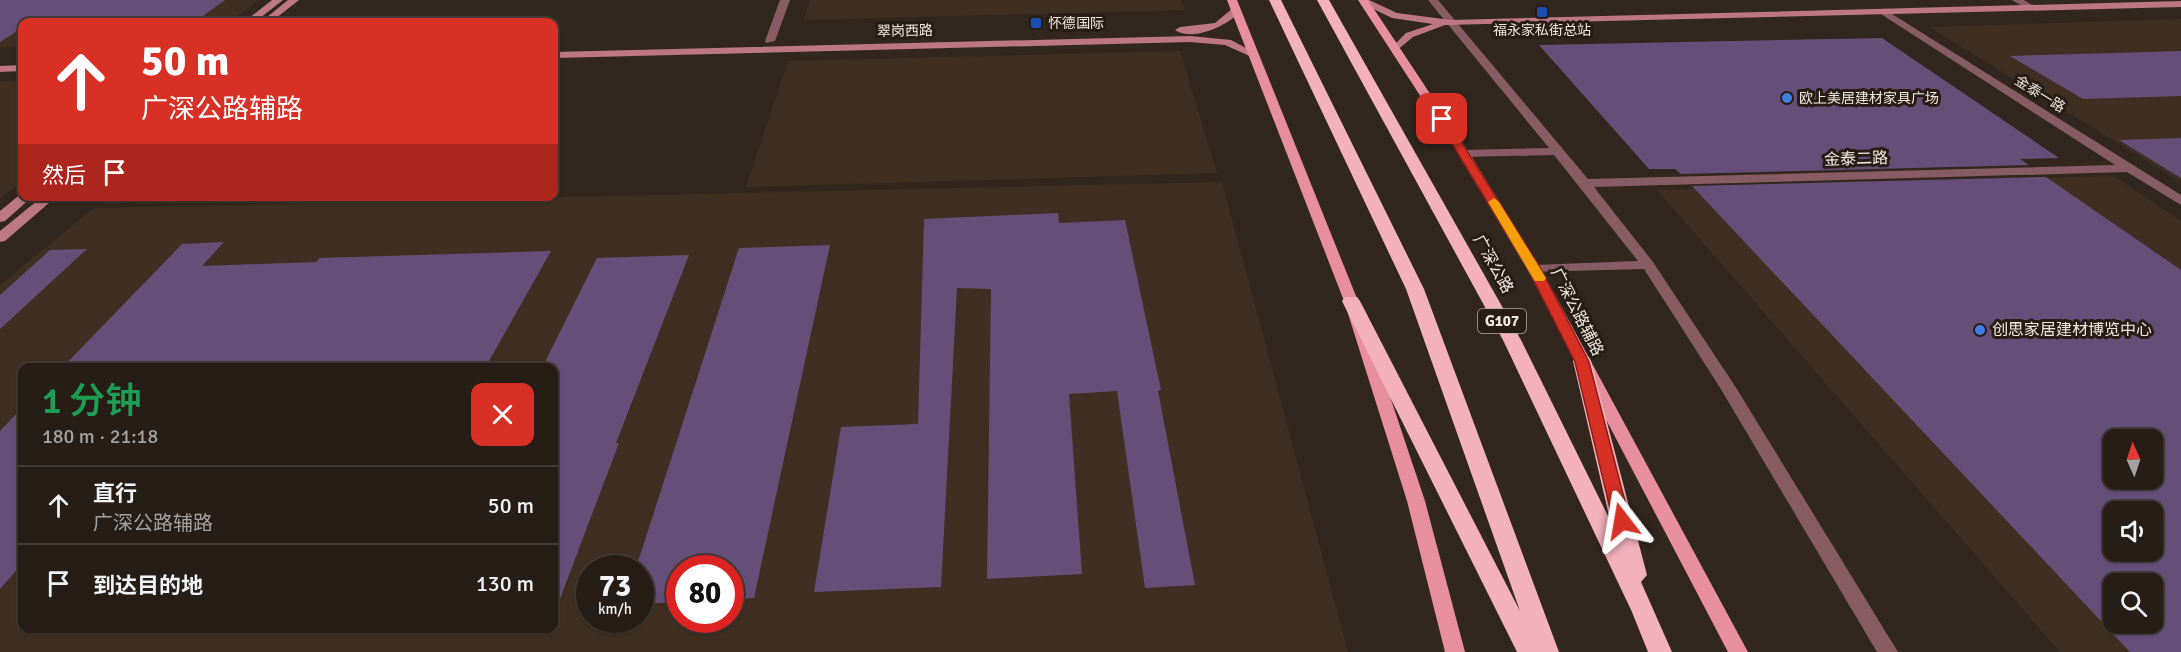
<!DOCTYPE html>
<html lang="zh">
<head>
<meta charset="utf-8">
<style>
	:root { --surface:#251d16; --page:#2d261f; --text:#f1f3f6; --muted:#a3a2a1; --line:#423b35 }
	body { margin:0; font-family:Signika,"Noto Sans SC",sans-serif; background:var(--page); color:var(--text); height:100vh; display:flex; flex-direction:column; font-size:22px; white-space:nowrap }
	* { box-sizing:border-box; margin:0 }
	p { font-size:20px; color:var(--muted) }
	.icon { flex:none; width:33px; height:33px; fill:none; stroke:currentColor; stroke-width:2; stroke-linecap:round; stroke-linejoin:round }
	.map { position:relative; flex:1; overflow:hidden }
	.details { position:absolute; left:18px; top:363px; width:540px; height:270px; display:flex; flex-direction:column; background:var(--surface); border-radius:12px; box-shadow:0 2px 4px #0004,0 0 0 2px var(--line) }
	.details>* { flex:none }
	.top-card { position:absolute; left:18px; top:18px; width:540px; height:183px; border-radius:12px; box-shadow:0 2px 4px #0004,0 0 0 2px var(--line); background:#d93025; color:#fff; overflow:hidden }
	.needle { width:39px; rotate:357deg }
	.tools { position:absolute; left:2103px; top:429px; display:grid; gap:12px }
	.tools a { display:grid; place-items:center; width:60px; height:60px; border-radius:12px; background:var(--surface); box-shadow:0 2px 4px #0004,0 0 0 2px var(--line); font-size:30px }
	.speed { position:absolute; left:576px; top:555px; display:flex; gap:12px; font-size:30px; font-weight:700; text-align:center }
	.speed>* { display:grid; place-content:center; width:78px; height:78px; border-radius:50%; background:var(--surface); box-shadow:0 2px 4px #0004,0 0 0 2px var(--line); line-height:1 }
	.speed small { font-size:15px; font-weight:400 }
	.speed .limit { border:9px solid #d22; background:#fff; color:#111 }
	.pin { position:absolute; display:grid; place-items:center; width:51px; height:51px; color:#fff; margin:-26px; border-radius:12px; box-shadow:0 3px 9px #0006 }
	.me { position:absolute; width:66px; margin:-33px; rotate:346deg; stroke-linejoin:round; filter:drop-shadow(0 0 4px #0008) }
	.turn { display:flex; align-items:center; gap:21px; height:126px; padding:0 24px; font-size:27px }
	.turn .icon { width:78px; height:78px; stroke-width:2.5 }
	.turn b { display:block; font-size:42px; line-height:51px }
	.then { display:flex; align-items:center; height:57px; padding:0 24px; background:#0003; gap:12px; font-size:22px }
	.round { display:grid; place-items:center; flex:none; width:63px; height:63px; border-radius:12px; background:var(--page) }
	.overview { display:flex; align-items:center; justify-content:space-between; height:102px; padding:0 24px }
	h1 { font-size:36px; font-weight:600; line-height:45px; color:#1e9e55 }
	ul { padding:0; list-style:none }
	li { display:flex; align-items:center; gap:18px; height:78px; padding:0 24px; border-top:2px solid var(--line) }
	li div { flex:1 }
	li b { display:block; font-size:22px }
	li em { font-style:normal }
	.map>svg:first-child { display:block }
	.built { fill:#3e2f22; fill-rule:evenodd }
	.building { fill:#654f78; fill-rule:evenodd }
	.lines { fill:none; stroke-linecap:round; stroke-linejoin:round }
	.street { fill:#885c64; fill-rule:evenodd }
	.secondary { fill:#be7885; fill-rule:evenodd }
	.primary { fill:#e78e9f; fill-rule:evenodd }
	.highway { fill:#f3b1bc; fill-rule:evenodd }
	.route { fill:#d93025; stroke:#8d1f18; stroke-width:1.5 }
	.slow { fill:#f59e0b }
	.transit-dot { fill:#1a4fb4; stroke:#271d15; stroke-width:2 }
	.shop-dot { fill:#3f7fe0; stroke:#271d15; stroke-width:2 }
	.labels { text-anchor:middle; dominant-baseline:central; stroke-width:6; stroke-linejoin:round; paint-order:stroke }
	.far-poi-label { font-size:14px; fill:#f0e9e3; stroke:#271d15; text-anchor:start }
	.far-street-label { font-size:14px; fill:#f0e9e3; stroke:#271d15 }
	.shield { fill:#271d15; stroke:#b4aca5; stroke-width:1.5 }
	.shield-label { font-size:15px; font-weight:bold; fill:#f0e9e3 }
	.street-label { font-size:16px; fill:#f0e9e3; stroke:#271d15 }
	.poi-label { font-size:16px; fill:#f0e9e3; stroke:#271d15; text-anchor:start }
</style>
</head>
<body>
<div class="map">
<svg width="2181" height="652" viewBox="0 0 2181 652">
	<rect width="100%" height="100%" fill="#31271e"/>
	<g class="built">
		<path d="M0 0H259L230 22H22V47H0Z"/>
		<path d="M810 0H1181L1185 10 803 20Z"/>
		<path d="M2181 19V182L1929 27Z"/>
		<path d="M1180 51 1217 173 746 187 788 61Z"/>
		<path d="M0 81H22V182L0 198Z"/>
		<path d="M2114 176 2181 221V652H2060L1657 190ZM2114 440H2152V478H2114ZM2114 512H2152V550H2114ZM2114 584H2152V622H2114Z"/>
		<path d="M1222 182 1348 652H0V285L94 208ZM22 368H554V628H22ZM590 568H640V620H590ZM680 568H730V620H680Z"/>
	</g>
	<g class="building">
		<path d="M0 0H225L195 22H22V28L0 42Z"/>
		<path d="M1882 38 2059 158 2020 159 2029 165 1681 174 1675 169H1649L1539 45Z"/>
		<path d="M2181 51V96L2083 99 2010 56Z"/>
		<path d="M2181 138V178L2119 140Z"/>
		<path d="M2046 177 2181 270V652H2130L1692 186ZM2114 440H2152V478H2114ZM2114 512H2152V550H2114ZM2114 584H2152V622H2114Z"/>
		<path d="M1058 213 1059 223 1125 220 1161 390 1158 391 1195 585 1145 588 1117 391 1069 394 1082 574 987 579 991 289 957 288 941 587 814 592 841 427 918 424 924 219Z"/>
		<path d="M224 242 202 266 316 262 320 258 551 251 485 368H62L182 244Z"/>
		<path d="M830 245 754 598 730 599V568H680V602L640 604V568H636L739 248Z"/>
		<path d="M87 249 0 329V295L50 250Z"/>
		<path d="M689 255 616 443H619L555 612H554V368H542L597 258Z"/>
		<path d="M22 408V564L0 589V431Z"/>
	</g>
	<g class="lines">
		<g class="street">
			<path d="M780 0H790L775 41 766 43 765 41Z"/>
			<path d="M1428 0H1438L1588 179 2115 165 1881 14V10L1884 9 2181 195V205L2127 172 1594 187 1653 262 1735 386 1898 652H1877L1719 386 1644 269 1529 272 1527 269 1529 266 1534 265 1638 261 1554 155 1460 157 1458 154 1464 150 1549 148Z"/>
			<path d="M2012 0H2024L2037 8 2029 10Z"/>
		</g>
		<g class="secondary">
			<path d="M272 0H283L255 22H244Z"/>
			<path d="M288 0H299L271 22H261Z"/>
			<path d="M1360 0H1369L1397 13 1451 20 2181 1V7L1445 25 1413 37 1396 51 1391 48 1406 33 1433 24 1392 18 1361 3Z"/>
			<path d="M1233 8 1241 10C1229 26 1192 42 1175 30L1180 27 1215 23Z"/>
			<path d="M1190 36 1231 40 1259 55 1254 58 1225 45 1190 42 554 58V52Z"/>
			<path d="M22 65V71L0 72V66Z"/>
			<path d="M22 193V196H33L5 221 0 222V211Z"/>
			<path d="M43 196H57L5 241 0 242V231Z"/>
		</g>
		<g class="primary">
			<path d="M1227 0H1237L1358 301 1425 501 1465 652H1445L1407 501 1344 301Z"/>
			<path d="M1358 0H1368L1470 154 1541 269 1748 652H1728L1527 269 1458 154Z"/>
		</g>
		<g class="highway">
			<path d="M1269 0H1281L1424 289 1559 652H1517L1342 301 1345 297H1357L1360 301 1520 611 1406 289Z"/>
			<path d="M1317 0H1329L1521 340 1610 520 1573 361 1575 357H1589L1591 361 1647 575 1641 582 1672 652H1648L1632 612 1503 340Z"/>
		</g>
	</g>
	<path class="route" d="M1438 116 1447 119 1541 269 1589 362 1630 521 1627 525H1616L1613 521 1575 362 1528 269 1437 119Z"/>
	<path class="slow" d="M1494 198 1499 202 1546 278 1544 281H1535L1533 278 1488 202Z"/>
	<g class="transit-dot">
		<rect x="1536" y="6" width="12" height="12" rx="3"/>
		<rect x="1030" y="17" width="12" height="12" rx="3"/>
	</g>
	<g class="shop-dot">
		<circle cx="1787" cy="98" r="6"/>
		<circle cx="1980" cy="330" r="6"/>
	</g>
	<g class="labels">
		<g class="far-poi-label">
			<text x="1048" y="23">怀德国际</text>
			<text x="1542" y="30" text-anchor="middle">福永家私街总站</text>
			<text x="1799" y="98">欧上美居建材家具广场</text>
		</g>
		<g class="far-street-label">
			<text transform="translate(905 31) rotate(-1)">翠岗西路</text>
			<text transform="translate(2040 94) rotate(32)">金泰一路</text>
		</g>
		<rect class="shield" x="1478" y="309" width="48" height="24" rx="4.5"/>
		<g class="shield-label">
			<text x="1502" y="321">G107</text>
		</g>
		<g class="street-label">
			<text transform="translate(1856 159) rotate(-2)">金泰二路</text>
			<text transform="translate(1493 264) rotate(61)">广深公路</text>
			<text transform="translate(1577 312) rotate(63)">广深公路辅路</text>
		</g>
		<g class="poi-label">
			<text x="1992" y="330">创思家居建材博览中心</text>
		</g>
	</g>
</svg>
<div class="tools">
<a><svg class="needle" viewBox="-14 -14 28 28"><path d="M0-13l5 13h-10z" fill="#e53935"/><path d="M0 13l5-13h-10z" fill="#a3a2a1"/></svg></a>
<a><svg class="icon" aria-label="sound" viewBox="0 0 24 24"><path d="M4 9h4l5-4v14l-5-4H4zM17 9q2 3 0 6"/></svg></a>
<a><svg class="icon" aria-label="search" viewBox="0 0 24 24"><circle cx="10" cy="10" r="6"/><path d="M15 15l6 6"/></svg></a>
</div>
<div class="speed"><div>73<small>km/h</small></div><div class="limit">80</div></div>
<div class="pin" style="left:1442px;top:119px;background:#d93025"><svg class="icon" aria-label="arrive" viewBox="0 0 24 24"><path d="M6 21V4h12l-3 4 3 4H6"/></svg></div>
<svg class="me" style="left:1622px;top:521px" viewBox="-20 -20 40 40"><path d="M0-17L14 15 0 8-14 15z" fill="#d93025" stroke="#fff" stroke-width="4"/></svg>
<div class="top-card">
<div class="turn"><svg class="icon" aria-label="ahead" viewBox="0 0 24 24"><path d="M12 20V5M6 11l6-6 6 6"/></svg><div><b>50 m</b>广深公路辅路</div></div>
<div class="then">然后<svg class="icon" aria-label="arrive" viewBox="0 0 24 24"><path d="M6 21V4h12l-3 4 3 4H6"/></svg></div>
</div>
<section class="details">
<div class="overview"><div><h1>1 分钟</h1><p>180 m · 21:18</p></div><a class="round" style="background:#d93025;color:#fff"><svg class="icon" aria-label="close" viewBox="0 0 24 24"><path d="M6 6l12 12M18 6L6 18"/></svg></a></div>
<ul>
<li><svg class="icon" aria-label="ahead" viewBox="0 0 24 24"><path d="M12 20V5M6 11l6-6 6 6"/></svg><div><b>直行</b><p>广深公路辅路</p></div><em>50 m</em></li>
<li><svg class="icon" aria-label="arrive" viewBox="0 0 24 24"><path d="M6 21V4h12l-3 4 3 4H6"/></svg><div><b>到达目的地</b></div><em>130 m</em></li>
</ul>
</section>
</div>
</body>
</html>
